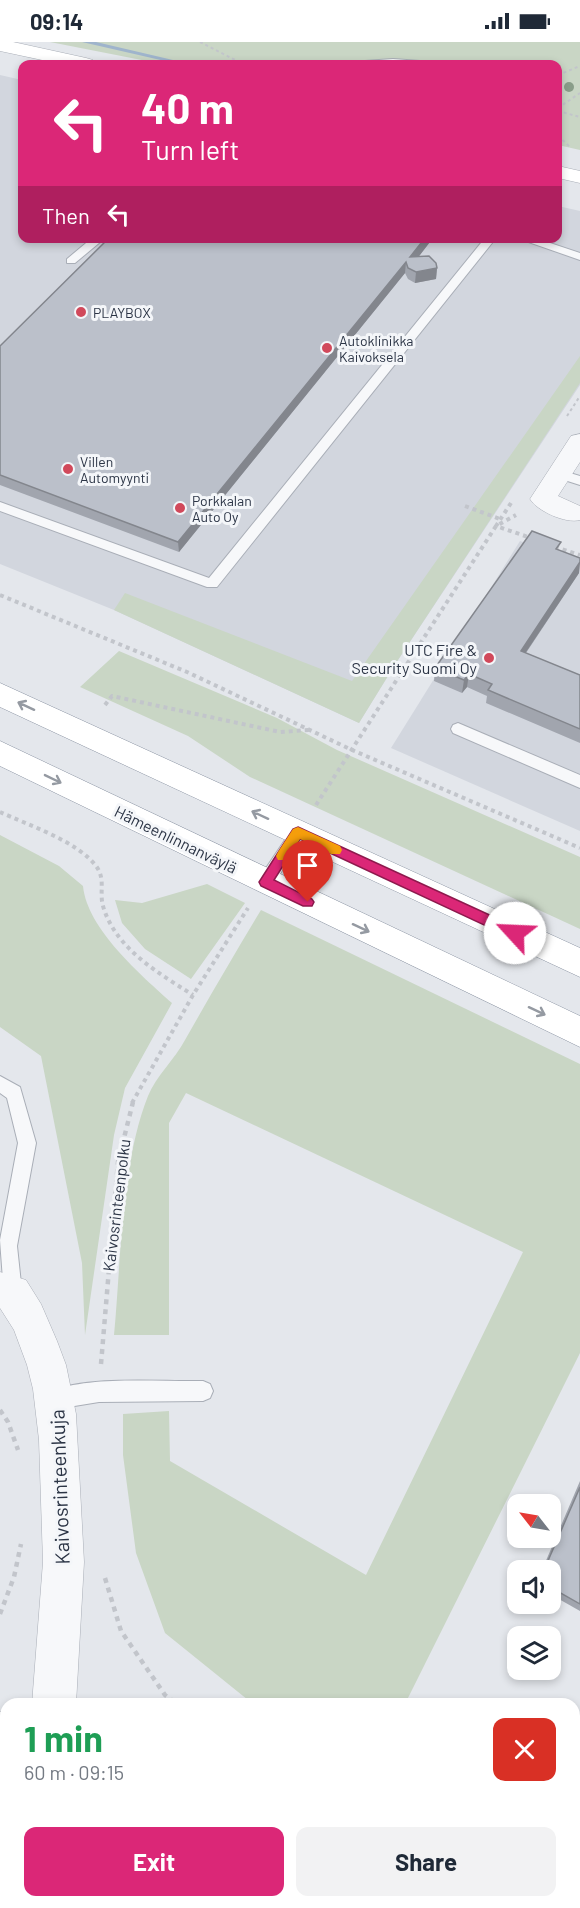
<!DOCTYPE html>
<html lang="en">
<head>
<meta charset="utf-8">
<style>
	:root { --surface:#fff; --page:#f2f2f3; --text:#1f2937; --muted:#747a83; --accent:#db2777 }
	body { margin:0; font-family:Barlow,sans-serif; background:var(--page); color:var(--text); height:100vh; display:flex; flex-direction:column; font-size:22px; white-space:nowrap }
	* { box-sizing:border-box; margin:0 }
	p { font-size:20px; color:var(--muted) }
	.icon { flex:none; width:33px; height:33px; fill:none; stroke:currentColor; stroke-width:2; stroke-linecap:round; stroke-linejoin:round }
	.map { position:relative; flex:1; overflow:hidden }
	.sheet { position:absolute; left:0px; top:1656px; width:580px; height:210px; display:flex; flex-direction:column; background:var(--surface); border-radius:18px 18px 0 0; box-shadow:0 3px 9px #0003 }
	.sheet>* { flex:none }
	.banner { position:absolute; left:18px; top:18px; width:544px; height:183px; border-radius:12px; box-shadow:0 3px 9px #0003; background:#db2777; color:#fff; overflow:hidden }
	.needle { width:39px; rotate:301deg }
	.controls { position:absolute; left:507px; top:1452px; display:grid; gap:12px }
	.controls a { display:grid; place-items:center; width:54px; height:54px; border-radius:12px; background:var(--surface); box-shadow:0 3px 9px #0003; font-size:30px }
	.pin { position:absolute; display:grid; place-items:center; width:51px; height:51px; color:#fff; margin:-62px -26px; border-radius:50% 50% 50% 0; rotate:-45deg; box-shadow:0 0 6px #0007 }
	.pin .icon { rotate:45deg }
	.me { position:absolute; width:66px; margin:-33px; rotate:295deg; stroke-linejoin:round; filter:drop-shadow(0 0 4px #0008) }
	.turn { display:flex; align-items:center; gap:21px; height:126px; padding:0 24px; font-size:27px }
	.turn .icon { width:78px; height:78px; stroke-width:2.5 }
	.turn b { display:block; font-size:42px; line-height:51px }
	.then { display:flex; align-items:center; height:57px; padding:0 24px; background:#0003; gap:12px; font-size:22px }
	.round { display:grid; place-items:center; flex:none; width:63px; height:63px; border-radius:12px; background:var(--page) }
	.summary { display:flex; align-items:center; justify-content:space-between; height:102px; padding:0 24px }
	h1 { font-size:36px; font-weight:700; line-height:45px; color:#1e9e55 }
	.button { display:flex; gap:12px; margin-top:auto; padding:12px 24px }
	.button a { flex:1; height:69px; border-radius:12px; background:var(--accent); color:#fff; font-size:24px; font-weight:700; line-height:69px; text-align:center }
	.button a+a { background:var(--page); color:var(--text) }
	.status { display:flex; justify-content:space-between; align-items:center; height:42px; padding:0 30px; background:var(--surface); direction:ltr }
	.status svg { height:16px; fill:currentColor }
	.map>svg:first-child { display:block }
	.built { fill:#d2d6de }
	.green { fill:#c9d6c5 }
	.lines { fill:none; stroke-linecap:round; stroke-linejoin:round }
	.stream { fill:#9fb4cc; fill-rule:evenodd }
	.lane-casing { stroke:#a9aeb7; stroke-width:2 }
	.street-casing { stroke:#a9aeb7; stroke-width:1 }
	.secondary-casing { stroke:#a9aeb7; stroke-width:1 }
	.highway-casing { stroke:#8b94a3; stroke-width:1 }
	.path-far2 { stroke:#c2c5cb; stroke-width:2; stroke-dasharray:3 3; stroke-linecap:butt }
	.path-far1 { stroke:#c2c5cb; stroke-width:4; stroke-dasharray:4 4; stroke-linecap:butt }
	.path { stroke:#c2c5cb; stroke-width:4.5; stroke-dasharray:5 5; stroke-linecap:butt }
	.lane { fill:#f7f8fa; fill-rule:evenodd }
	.street { fill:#f7f8fa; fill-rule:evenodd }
	.secondary { fill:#fff; fill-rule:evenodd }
	.highway { fill:#fff; fill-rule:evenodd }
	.tree { fill:#899d89 }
	.wall { fill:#a1a5ae }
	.shaded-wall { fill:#83868d }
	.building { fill:#bbc0ca; stroke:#83868d; stroke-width:1.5 }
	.oneway { stroke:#959aa2 }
	.route { fill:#db2777; stroke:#8e194d; stroke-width:1.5 }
	.slow { fill:#f59e0b }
	.poi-dot { fill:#d1495b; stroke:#f4f6f9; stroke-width:2 }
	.labels { text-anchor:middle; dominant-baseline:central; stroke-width:6; stroke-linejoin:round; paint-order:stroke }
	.far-poi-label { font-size:14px; fill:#2b3445; stroke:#f4f6f9; text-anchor:start }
	.poi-label { font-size:16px; fill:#2b3445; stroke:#f4f6f9; text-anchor:end }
	.street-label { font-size:16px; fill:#2b3445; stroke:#f4f6f9 }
	.near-street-label { font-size:20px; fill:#2b3445; stroke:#f4f6f9 }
</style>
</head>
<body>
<div class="status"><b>09:14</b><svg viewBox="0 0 49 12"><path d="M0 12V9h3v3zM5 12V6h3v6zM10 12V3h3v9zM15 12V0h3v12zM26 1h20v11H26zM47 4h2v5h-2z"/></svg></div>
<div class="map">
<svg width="580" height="1866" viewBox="0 0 580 1866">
	<rect width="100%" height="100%" fill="#e4e7ec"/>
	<g class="built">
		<path d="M0 33 22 38V196H558V164L580 169V343L396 621 359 681 114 568 0 522Z"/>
		<path d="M520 499 580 520V789L391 706Z"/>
	</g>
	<g class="green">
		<path d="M50 0H580V108L558 103V22H162Z"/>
		<path d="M580 314V341L396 621 359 681 114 568 125 551 352 639Z"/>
		<path d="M119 609 277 676 337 708 580 815V887L250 735 188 694 80 645Z"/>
		<path d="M0 793 59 824 83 844C87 887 142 934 172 961L125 1046 114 1093 85 1293 82 1221 41 1014 0 985Z"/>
		<path d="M207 842 245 861 191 937 145 907 122 881 115 858 142 861Z"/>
		<path d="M261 868 580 1022V1311L405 1662H253L165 1591 136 1511 123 1413V1372L169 1369 170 1419 366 1533 523 1210 186 1051 169 1081V1293H114C121 1221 121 1121 148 1054 156 1034 175 1017 185 998 210 954 235 911 261 868Z"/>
		<path d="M0 1849 6 1850V1860H43L66 1866H0Z"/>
		<path d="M121 1860H216L231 1866H117Z"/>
	</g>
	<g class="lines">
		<path class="stream" d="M82 0H96L190 22H178Z"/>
		<defs>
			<g id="lane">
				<path d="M393 17 420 19 425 22H360L365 19Z"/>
				<path d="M92 196H105L75 221H67V217Z"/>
				<path d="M485 196H496L217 545H207L0 469V460L209 536Z"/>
				<path d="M517 196H535L580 211V218Z"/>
				<path d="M560 428 580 434V443L555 435 554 432Z"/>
				<path d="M458 681 580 733V746L453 691 451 687 453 683Z"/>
				<path d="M298 784 303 786 306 790 303 794 272 845 266 847 260 845 258 840 260 835 293 786Z"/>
				<path d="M0 1034 20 1045 36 1101 17 1204 22 1251 20 1257 13 1260 6 1257 4 1251 0 1198 18 1101 7 1056 0 1051Z"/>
				<path d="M203 1339 210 1342 213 1349 210 1356 203 1359 99 1360 56 1367 49 1364 46 1357 49 1350C89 1333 159 1340 203 1339Z"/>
			</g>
			<g id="street">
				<path d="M580 392V420L558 454 580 464V478C566 482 537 469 530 457L571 394Z"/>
				<path d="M0 1230 26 1238 41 1262 57 1299 66 1323 76 1372 84 1520 76 1662H32L43 1520 39 1398 33 1347 27 1323 14 1288 0 1266Z"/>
				<path d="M6 1669V1713L0 1714V1670Z"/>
				<path d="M339 1860H392L394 1866H341Z"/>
			</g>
			<g id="secondary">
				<path d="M0 0H13L86 16 93 18 96 22H61L0 9Z"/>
				<path d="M558 124 580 129V141L558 136Z"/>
			</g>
			<g id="highway">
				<path d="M0 641 580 906V935L0 665Z"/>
				<path d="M0 699 580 974V1005L0 724Z"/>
			</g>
		</defs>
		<use href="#lane" class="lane-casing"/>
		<use href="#street" class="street-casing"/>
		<use href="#secondary" class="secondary-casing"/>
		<use href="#highway" class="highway-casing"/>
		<g class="path-far2">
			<path d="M200 0 243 22"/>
			<path d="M558 33 580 24"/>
			<path d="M558 66 580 51"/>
			<path d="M558 69 580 75"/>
			<path d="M558 94 570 105"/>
			<path d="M567 374 580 354"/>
		</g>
		<g class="path-far1">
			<path d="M511 461 496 484 531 496"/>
			<path d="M465 464 500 477"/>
			<path d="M555 505 580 513"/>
			<path d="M0 553 187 630 352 708 580 806"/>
			<path d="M105 663 112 654 280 690 309 688"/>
			<path d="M316 763 496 484 516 473"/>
			<path d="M0 770C28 783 77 799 96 824 106 837 99 850 103 864 115 906 158 931 193 953"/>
			<path d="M132 1061 193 953 248 866"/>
		</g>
		<g class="path">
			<path d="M101 1322 118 1120 133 1060"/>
			<path d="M0 1368 8 1380 18 1408"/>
			<path d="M105 1536 121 1589 165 1653 177 1662"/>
			<path d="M0 1572 14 1535 21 1502"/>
			<path d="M0 1769H6"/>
			<path d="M250 1860 260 1866"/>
			<path d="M489 1860 499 1866"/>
		</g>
		<use href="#lane" class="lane"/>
		<use href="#street" class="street"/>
		<use href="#secondary" class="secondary"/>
		<use href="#highway" class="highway"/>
	</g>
	<circle class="tree" cx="569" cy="45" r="5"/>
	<g class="wall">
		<path d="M433 196 419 214 437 226 436 237 415 241 408 237 405 231 179 510 0 443V304Z"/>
		<path d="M559 508 580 516 579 531 526 611 580 633V701L486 661 487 654 467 645 462 651 434 639 435 626Z"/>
		<path d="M580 1439V1569L550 1552V1528H542Z"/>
	</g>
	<g class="shaded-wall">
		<path d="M425 196H433L410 226V215Z"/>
		<path d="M406 220 405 231 179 510 178 500Z"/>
		<path d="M437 226 436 237 415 241 416 230Z"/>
		<path d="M580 520 579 531 518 622 521 609Z"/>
		<path d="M469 632 467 645 462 651 464 638Z"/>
	</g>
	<g class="building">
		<path d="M426 20 427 22H398Z"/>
		<path d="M109 196H425L410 215 429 214 436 221 437 226 416 230 408 226 406 220 178 500 0 433V304Z"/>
		<path d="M532 489 561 500 556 507 580 516V520L521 609 580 633V687L488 648 492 642 469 632 464 638 435 626Z"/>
		<path d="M580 1445V1562L550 1545V1528H544Z"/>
	</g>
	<defs><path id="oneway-shaft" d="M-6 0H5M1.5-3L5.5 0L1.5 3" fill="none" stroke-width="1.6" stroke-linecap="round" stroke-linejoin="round" transform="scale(1.5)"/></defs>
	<g class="oneway">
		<use href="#oneway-shaft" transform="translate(26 664) rotate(-155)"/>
		<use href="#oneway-shaft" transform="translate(53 737) rotate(26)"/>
		<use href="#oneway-shaft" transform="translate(260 773) rotate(-155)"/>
		<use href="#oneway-shaft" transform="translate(361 886) rotate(25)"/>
		<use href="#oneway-shaft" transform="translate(537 969) rotate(25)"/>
	</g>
	<path class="route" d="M298 785 520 887 522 891 520 895H510L300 797 274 838 312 857 314 860 312 864H303L261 844 259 840 261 837 293 787Z"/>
	<path class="slow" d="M298 785 340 804 342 808 340 812H331L300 797 287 818H278L276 814 278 810 293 787Z"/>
	<g class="poi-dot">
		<circle cx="81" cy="270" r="6"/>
		<circle cx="327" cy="306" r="6"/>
		<circle cx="68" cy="427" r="6"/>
		<circle cx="180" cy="466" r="6"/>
		<circle cx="489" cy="616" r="6"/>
	</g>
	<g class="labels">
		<g class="far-poi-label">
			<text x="93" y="270">PLAYBOX</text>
			<text x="339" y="298">Autoklinikka<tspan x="339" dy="16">Kaivoksela</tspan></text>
			<text x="80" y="419">Villen<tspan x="80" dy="16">Automyynti</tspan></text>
			<text x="192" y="458">Porkkalan<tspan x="192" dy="16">Auto Oy</tspan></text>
		</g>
		<g class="poi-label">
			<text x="477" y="607">UTC Fire &amp;<tspan x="477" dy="18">Security Suomi Oy</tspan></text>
		</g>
		<g class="street-label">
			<text transform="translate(176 797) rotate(26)">Hämeenlinnanväylä</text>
			<text transform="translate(116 1163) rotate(-83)">Kaivosrinteenpolku</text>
		</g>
		<g class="near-street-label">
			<text transform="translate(59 1445) rotate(-92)">Kaivosrinteenkuja</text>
		</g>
	</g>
</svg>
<div class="controls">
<a><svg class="needle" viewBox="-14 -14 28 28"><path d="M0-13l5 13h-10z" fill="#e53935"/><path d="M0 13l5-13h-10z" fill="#747a83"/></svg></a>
<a><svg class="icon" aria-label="sound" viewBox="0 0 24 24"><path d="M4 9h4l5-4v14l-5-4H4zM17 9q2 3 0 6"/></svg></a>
<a><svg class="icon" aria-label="layers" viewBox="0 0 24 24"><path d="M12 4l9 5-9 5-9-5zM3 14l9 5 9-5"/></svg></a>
</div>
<div class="pin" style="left:308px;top:860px;background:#d93025"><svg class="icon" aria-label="arrive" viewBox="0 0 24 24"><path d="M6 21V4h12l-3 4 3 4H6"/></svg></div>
<svg class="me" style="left:515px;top:891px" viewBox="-20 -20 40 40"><circle r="19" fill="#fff"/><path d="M0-13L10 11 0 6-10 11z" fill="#db2777"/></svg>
<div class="banner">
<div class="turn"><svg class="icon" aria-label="left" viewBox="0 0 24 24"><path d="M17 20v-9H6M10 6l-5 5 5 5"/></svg><div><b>40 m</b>Turn left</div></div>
<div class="then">Then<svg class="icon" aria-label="left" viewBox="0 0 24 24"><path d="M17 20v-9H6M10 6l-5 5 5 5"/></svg></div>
</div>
<section class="sheet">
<div class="summary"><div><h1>1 min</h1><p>60 m · 09:15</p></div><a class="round" style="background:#d93025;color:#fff"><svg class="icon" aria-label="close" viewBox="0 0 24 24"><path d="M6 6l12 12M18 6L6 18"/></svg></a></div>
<div class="button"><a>Exit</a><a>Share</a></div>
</section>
</div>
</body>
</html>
